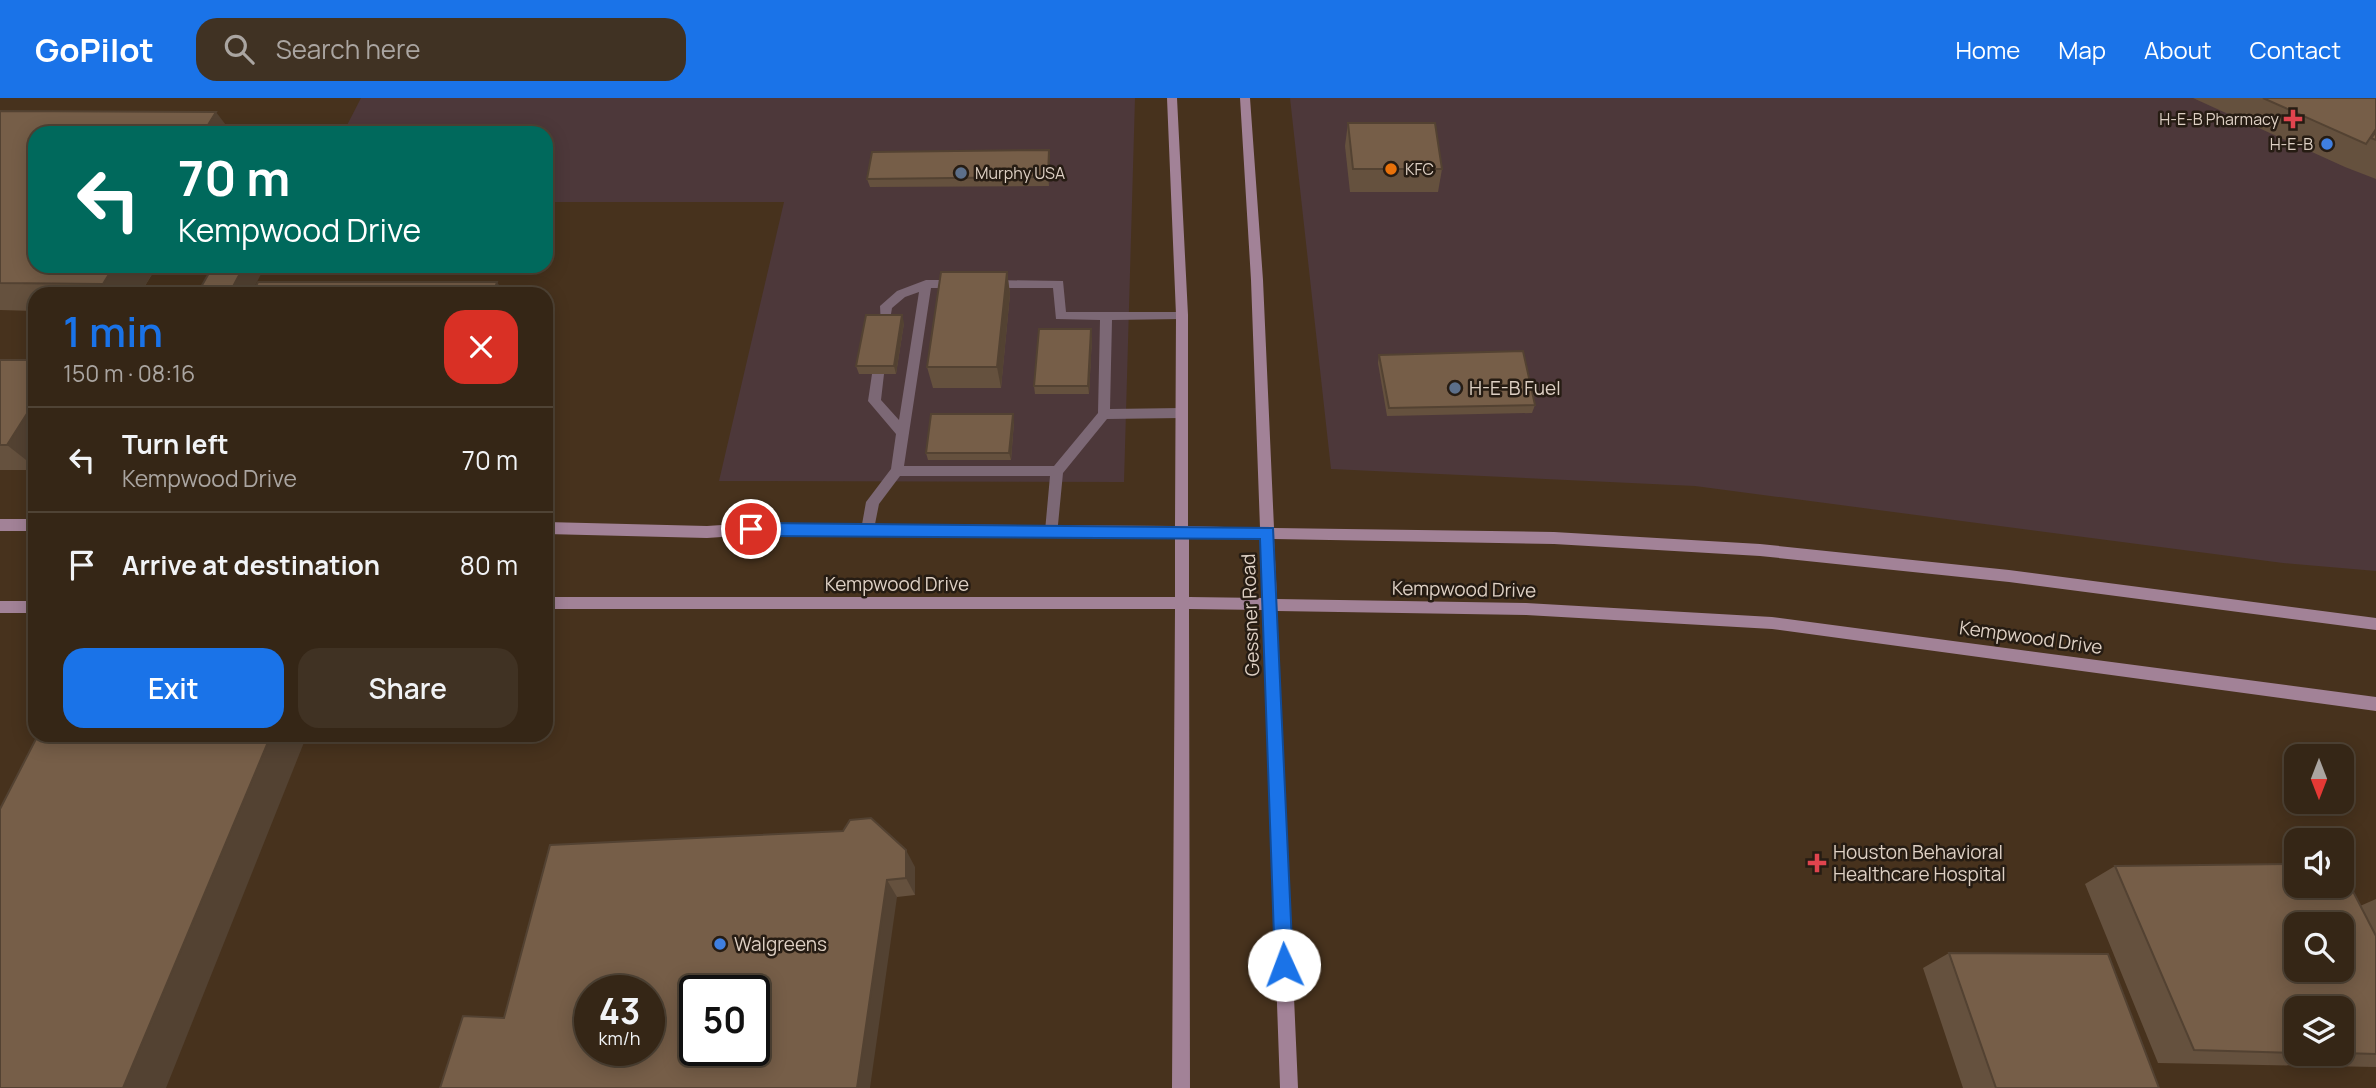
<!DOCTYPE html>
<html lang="en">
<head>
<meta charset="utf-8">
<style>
	:root { --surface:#352616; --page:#403223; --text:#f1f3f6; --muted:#aaa5a1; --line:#4f4335; --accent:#1a73e8 }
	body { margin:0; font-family:Manrope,sans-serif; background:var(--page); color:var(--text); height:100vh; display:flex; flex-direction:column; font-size:26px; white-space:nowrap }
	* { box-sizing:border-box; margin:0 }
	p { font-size:23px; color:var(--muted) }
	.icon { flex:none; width:38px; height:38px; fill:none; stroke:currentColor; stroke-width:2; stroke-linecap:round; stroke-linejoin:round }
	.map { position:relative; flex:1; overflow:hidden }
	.side { position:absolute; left:28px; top:189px; width:525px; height:455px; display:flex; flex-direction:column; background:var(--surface); border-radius:21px; box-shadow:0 4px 18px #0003,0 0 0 2px var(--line) }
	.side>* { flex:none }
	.top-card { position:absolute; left:28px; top:28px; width:525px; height:147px; border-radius:21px; box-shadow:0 4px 18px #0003,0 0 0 2px var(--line); background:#00695c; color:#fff; overflow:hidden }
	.needle { width:46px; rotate:180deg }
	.tools { position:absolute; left:2284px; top:646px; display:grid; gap:14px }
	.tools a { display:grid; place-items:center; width:70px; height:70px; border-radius:14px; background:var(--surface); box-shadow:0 4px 18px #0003,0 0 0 2px var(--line); font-size:35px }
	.speed { position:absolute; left:574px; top:877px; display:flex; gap:14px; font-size:35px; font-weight:700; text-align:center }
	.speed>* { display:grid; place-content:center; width:91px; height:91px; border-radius:50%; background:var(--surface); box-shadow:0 4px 18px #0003,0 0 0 2px var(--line); line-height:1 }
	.speed small { font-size:18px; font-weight:400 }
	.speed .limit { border:4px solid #111; border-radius:10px; background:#fff; color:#111 }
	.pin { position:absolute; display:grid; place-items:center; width:60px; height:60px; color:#fff; margin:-30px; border:4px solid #fff; border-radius:50%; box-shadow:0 2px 7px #0007 }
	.me { position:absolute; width:77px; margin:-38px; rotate:358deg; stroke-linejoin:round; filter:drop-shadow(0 0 5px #0008) }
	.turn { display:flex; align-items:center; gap:24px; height:147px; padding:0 35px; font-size:32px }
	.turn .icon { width:91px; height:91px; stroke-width:2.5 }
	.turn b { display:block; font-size:49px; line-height:60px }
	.round { display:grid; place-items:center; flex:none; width:74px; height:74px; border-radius:21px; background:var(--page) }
	.head { display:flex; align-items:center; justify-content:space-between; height:119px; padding:0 35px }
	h1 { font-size:42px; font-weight:600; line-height:52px; color:var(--accent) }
	.cta { display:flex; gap:14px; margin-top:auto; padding:14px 35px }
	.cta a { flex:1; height:80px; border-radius:21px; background:var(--accent); color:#fff; font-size:28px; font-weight:600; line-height:80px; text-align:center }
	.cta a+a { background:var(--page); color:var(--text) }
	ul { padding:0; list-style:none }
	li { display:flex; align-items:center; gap:21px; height:105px; padding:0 35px; border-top:2px solid var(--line) }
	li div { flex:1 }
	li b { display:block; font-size:26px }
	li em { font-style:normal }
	header { display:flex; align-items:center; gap:42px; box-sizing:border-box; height:98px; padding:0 35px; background:var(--accent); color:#fff }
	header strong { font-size:33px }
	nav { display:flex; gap:38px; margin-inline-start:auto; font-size:24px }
	.search { width:490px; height:63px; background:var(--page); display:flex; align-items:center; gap:18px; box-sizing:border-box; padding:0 24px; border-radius:21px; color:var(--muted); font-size:26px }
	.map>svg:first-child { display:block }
	.commercial { fill:#4d383a }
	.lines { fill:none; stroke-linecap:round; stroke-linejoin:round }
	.lane { fill:#7c6875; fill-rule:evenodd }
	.secondary { fill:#a28297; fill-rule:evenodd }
	.wall { fill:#65513e; fill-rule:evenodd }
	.shaded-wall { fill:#534232 }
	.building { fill:#765e48; stroke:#534232; stroke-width:2; fill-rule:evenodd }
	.route { fill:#1a73e8; stroke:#114b97; stroke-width:2 }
	.health-dot { fill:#e0444e; stroke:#261c13; stroke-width:2.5 }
	.shop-dot { fill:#3f7fe0; stroke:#261c13; stroke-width:2.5 }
	.food-dot { fill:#e8710a; stroke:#261c13; stroke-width:2.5 }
	.service-dot { fill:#5c6f8a; stroke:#261c13; stroke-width:2.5 }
	.labels { text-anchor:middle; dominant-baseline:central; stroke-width:5; stroke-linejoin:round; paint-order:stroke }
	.far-poi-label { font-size:16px; fill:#ded0c4; stroke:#261c13; text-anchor:end }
	.poi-label { font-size:19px; fill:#ded0c4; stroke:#261c13; text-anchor:start }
	.street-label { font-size:19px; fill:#ded0c4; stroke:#261c13 }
</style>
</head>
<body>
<header>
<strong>GoPilot</strong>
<div class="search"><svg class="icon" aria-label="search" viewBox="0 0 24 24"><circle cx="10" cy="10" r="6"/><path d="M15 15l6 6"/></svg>Search here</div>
<nav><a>Home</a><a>Map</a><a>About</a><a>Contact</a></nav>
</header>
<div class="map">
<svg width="2376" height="990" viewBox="0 0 2376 990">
	<rect width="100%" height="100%" fill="#47321d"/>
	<g class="commercial">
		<path d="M361 0H1135L1124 384 719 383 784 104H546V35H343Z"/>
		<path d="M1290 0H2376V473L2283 465 1695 388 1331 371Z"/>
	</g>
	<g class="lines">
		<path class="lane" d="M926 182H955L961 186 955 190H931L904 368H1054L1098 315 1100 222 1056 221 1053 190H990L984 186 990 182 1063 183 1066 214H1186L1188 217 1186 220 1182 221 1112 222 1110 311 1182 310 1188 315 1182 320 1107 321 1063 375 1057 437H1047L1045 433 1050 378H900L879 406 873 436H863L861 432 866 404 891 371 896 336 868 303 872 276 874 273H882L884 276 881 302 899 322 919 194 905 199 892 210 889 228H881L880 208 897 193Z"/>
		<g class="secondary">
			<path d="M1167 0H1177L1188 217V428L1260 430 1251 182 1240 0H1250L1263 182 1274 430 1554 434 1760 446 2009 472 2376 520V532L2009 484 1760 458 1554 446 1274 441 1277 501 1526 505 1772 519 2376 599V613L1772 531 1526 517 1277 513 1298 990H1280L1263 512 1189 511 1190 990H1172L1175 511H546V499H1175V440L751 437 707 440 546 436V424L707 428 751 425 1175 428 1176 217ZM1189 440 1260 441 1263 500 1189 499Z"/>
			<rect x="0" y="421" width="35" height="12"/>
			<rect x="0" y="503" width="35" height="12"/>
		</g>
	</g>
	<g class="wall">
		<path d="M2193 0H2376V81L2345 69Z"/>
		<path d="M0 13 35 35V168H157L140 196H35V213L0 212Z"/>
		<path d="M1348 25 1442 71 1438 94H1350L1345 48Z"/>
		<path d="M1049 52 1050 61 1049 88 870 89 867 81Z"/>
		<path d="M1007 174 1010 196 1001 290H933L927 269Z"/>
		<path d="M904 225 896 276H859L856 268Z"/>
		<path d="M1092 239 1089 296H1035L1034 288Z"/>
		<path d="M1379 257 1535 307 1532 315 1387 318 1378 265Z"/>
		<rect x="0" y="262" width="35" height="110"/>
		<path d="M1014 324 1011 362H928L926 355Z"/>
		<path d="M2115 768 2360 808 2376 801V969L2158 965 2085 786ZM2296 910 2342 956H2296Z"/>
		<path d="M915 769V797L897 799 504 920Z"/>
		<path d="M1949 855 2159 990H1963L1923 870Z"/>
	</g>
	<g class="shaded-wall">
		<path d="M216 14 232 35H203Z"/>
		<path d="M1049 52 1050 61 1049 88 1048 79Z"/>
		<path d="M114 168H157L140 196H113L103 186Z"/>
		<path d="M244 168H265L251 196H229Z"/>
		<path d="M1007 174 1010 196 1001 290 997 269Z"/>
		<path d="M497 184 505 196H493Z"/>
		<path d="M902 217 904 225 896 276 894 268Z"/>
		<path d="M1091 231 1092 239 1089 296 1088 288Z"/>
		<path d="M35 303V369L7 347Z"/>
		<path d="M1013 316 1014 324 1011 362 1009 355Z"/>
		<path d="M271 637H307L166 990H123Z"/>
		<path d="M906 752 915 769V797L906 780Z"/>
		<path d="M887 782 897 799 870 990H857Z"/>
	</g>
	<g class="building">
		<path d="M2263 0H2376V31L2366 46Z"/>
		<path d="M0 13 216 14 203 35H35V168H114L103 186 0 185Z"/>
		<path d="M1348 25H1435L1442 71H1353Z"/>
		<path d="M2376 34V42L2371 40Z"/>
		<path d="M1049 52 1048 79 867 81 872 54Z"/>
		<path d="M213 168H244L229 196H197Z"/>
		<path d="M941 174H1007L997 269H927Z"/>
		<path d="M258 184H497L493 196H252Z"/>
		<path d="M866 217H902L894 268H856Z"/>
		<path d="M1039 231H1091L1088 288H1034Z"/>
		<path d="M1523 253 1535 307 1389 310 1379 257Z"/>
		<path d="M0 262H35V303L7 347H0Z"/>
		<path d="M931 316H1013L1009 355H926Z"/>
		<path d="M38 637H271L123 990H0V711Z"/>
		<path d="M871 720 906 752V780L887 782 857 990H440L463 918 504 920 550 747 843 733 850 722ZM590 892H649V952H590ZM695 892H754V952H695Z"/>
		<path d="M2296 766V788H2342V772L2376 838V956L2342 955V910H2296V955L2194 952 2115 768ZM2296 826H2342V872H2296Z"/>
		<path d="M1949 855 2108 856 2159 990H1996Z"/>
	</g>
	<path class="route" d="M751 425 1273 430 1293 867 1291 874 1284 876 1277 874 1275 867 1260 441 751 438 743 431Z"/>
	<g class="health-dot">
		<path d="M2289.5 10.5h7v7h7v7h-7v7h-7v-7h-7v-7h7z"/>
		<path d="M1813.5 754.5h7v7h7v7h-7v7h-7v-7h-7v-7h7z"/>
	</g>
	<g class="shop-dot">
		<circle cx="2327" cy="46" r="7"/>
		<circle cx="720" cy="846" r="7"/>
	</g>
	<circle class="food-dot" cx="1391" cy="71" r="7"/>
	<g class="service-dot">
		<circle cx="961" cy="75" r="7"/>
		<circle cx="1455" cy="290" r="7"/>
	</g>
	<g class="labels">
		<g class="far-poi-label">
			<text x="2279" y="21">H-E-B Pharmacy</text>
			<text x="2313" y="46">H-E-B</text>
			<text x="1405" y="71" text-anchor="start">KFC</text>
			<text x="975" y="75" text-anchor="start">Murphy USA</text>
		</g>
		<g class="poi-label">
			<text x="1469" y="290">H-E-B Fuel</text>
			<text x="1833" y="754">Houston Behavioral<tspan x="1833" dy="22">Healthcare Hospital</tspan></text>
			<text x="734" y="846">Walgreens</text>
		</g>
		<g class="street-label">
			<text x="897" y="486">Kempwood Drive</text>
			<text transform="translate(1464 491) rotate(1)">Kempwood Drive</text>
			<text transform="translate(1250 517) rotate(-92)">Gessner Road</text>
			<text transform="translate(2031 539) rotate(8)">Kempwood Drive</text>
		</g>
	</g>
</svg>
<div class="tools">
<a><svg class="needle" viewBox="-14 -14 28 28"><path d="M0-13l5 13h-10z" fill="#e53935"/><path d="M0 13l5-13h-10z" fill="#aaa5a1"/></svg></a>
<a><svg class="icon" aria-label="sound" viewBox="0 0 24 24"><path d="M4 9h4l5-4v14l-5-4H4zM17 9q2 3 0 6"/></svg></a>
<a><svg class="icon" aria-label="search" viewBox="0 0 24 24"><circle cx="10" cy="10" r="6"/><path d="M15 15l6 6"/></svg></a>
<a><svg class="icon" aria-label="layers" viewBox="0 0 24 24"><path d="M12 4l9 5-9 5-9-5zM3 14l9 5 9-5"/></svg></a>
</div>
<div class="speed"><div>43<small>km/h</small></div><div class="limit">50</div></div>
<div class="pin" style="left:751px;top:431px;background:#d93025"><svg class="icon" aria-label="arrive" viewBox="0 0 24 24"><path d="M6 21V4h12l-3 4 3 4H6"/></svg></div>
<svg class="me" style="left:1284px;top:867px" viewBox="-20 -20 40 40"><circle r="19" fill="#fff"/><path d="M0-13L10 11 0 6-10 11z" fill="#1a73e8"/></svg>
<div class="top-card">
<div class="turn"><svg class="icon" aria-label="left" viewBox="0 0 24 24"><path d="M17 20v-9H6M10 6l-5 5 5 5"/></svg><div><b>70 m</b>Kempwood Drive</div></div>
</div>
<section class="side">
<div class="head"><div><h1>1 min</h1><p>150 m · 08:16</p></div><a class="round" style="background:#d93025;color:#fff"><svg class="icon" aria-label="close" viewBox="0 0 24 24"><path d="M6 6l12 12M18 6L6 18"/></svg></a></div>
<ul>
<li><svg class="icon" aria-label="left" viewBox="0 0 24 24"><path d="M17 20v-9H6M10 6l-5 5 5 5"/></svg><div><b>Turn left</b><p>Kempwood Drive</p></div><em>70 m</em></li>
<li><svg class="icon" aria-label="arrive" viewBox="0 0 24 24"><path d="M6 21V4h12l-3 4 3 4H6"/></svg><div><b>Arrive at destination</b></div><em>80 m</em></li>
</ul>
<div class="cta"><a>Exit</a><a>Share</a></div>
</section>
</div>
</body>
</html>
